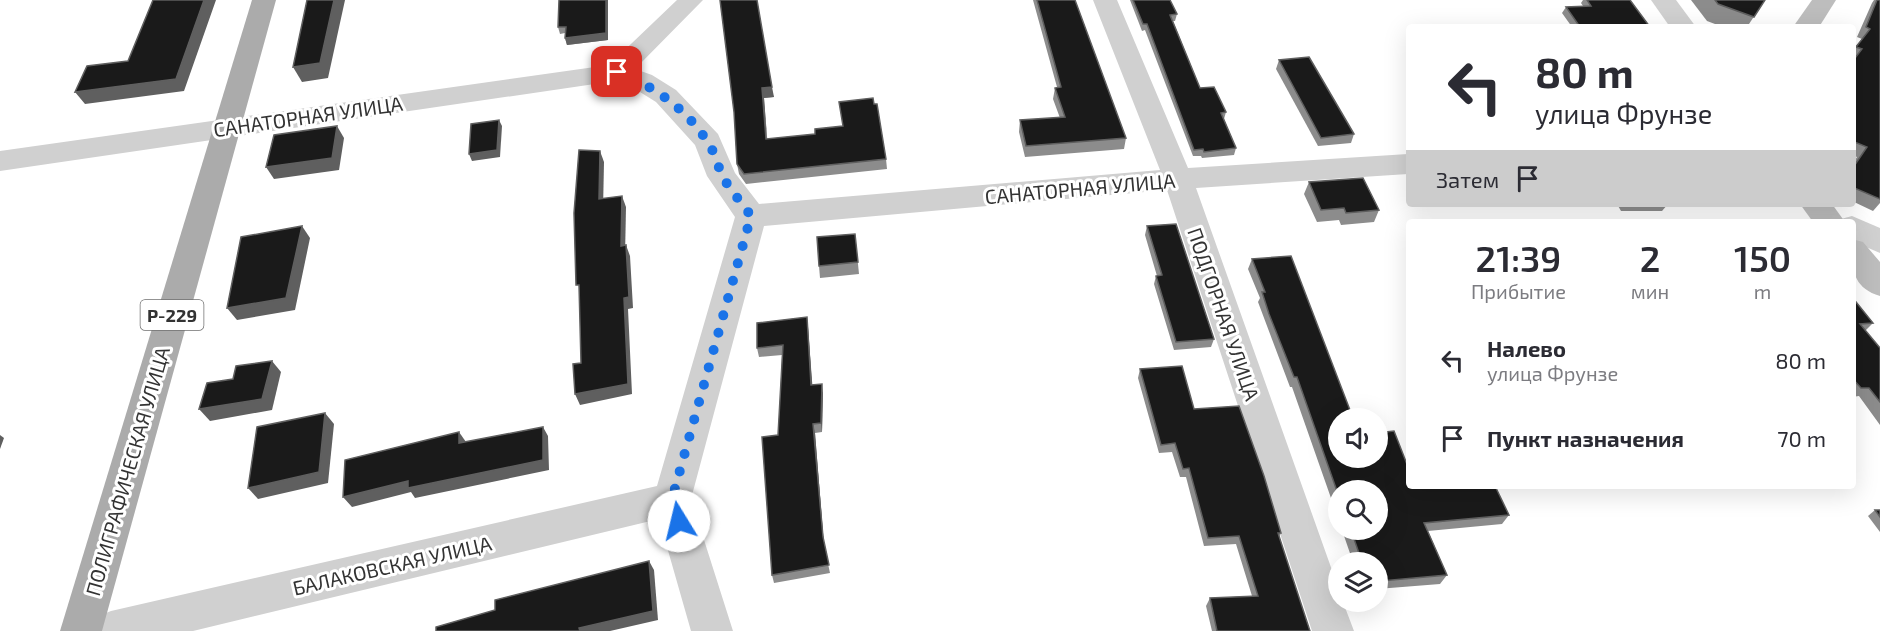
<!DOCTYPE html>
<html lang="ru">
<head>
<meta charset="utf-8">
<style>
	:root { --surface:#fff; --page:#f7f7f7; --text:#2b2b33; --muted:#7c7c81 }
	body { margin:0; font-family:"Exo 2",sans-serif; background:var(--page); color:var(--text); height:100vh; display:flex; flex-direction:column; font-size:22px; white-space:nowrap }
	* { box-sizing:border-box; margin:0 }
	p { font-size:20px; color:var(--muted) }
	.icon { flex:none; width:33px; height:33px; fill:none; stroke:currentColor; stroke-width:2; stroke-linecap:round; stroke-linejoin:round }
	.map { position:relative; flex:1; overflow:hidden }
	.drawer { position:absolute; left:1406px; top:219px; width:450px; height:270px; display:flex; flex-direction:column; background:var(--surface); border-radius:6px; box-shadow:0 6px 24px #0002 }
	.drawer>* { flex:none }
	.hud { position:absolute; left:1406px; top:24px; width:450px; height:183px; border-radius:6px; box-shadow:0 6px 24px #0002; background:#fff; color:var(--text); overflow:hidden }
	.controls { position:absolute; left:1328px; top:408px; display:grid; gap:12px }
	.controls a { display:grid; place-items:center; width:60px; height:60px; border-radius:50%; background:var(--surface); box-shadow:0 6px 24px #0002; font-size:30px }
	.pin { position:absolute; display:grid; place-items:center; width:51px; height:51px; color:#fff; margin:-26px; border-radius:12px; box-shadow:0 3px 9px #0006 }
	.me { position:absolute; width:66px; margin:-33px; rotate:351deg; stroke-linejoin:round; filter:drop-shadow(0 0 4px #0008) }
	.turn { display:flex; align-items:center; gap:21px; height:126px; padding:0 30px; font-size:27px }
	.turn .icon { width:78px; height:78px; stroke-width:2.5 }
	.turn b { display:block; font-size:42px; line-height:51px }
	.then { display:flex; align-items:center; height:57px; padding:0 30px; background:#0003; gap:12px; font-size:22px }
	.eta { display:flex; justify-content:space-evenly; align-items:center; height:102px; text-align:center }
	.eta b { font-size:36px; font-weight:600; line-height:42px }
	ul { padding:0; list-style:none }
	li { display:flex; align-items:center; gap:18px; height:78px; padding:0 30px }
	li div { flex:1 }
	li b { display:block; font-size:22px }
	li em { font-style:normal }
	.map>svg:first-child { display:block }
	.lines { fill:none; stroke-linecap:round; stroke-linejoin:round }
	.street { fill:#d0d0d0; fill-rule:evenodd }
	.secondary { fill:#bdbdbd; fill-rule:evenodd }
	.primary { fill:#ababab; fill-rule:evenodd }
	.wall { fill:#8c8c8c }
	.shaded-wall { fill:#5f5f5f }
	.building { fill:#1a1a1a; stroke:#5f5f5f; stroke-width:1.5 }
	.route { stroke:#1a73e8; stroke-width:10; stroke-dasharray:0 18 }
	.labels { text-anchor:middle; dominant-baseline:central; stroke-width:6; stroke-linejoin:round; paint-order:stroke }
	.shield { fill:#fff; stroke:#707070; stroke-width:1.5 }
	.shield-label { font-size:18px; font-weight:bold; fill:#333 }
	.street-label { font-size:20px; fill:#333; stroke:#fff }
</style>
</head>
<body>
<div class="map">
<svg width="1880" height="631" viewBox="0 0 1880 631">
	<rect width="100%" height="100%" fill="#fff"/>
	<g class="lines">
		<g class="street">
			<path d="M677 0H703L635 69 652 75 676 90 718 134 735 173 759 204 1160 170 1093 0H1117L1188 168 1408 154V174L1196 188 1338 587V602H1343L1354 631H1312L1167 190 764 226 691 499 733 631H691L659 519 193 631H90L96 617 111 611 657 486 735 217 707 176 695 145 656 102 632 87 615 81 0 171V151L609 65Z"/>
			<path d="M1651 0H1676L1696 27H1670Z"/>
			<path d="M1852 216 1880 228V253L1852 241V222H1839L1841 219Z"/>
		</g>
		<g class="secondary">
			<path d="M1812 0H1836L1819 27H1793Z"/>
			<path d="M1800 204H1832L1845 222H1813Z"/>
			<path d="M1852 239 1863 242 1880 262V296C1850 287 1852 265 1852 239Z"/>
		</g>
		<path class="primary" d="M252 0H276L102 631H60Z"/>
	</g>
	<g class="wall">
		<path d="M559 0 608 40 567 45 565 38V33L560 34 558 27Z"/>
		<path d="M720 0 774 97 764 98 767 139 815 134 843 126 839 102 886 159 887 169 746 184 739 174 737 164 734 112Z"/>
		<path d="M1033 0H1075L1126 138 1124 149 1025 157 1019 132 1020 120 1060 118 1053 99 1055 88 1057 87Z"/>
		<path d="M1130 0H1170L1177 14 1175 21H1173L1200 88 1226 112 1224 119 1236 148 1234 155 1202 158 1201 156H1193L1145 30 1142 31Z"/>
		<path d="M1583 0H1630L1650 27H1572L1562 13 1566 7 1583 6 1581 3Z"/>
		<path d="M1691 0H1765L1747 27H1723L1707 21Z"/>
		<path d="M1874 0H1880V203L1873 211 1852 201V165L1857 157 1852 155V61L1854 60 1852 59V50L1862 39 1857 37 1872 3Z"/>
		<path d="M1279 60 1354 134 1351 143 1318 146 1276 69Z"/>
		<path d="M1309 182 1379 210 1374 222 1341 225 1339 220 1317 222 1304 194Z"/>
		<path d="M1617 204H1668L1662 211H1621Z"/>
		<path d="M1147 226 1214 339 1211 347 1174 350 1154 284 1156 276H1157L1145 235Z"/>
		<path d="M855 234 859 274 820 278 819 266Z"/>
		<path d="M1252 259 1338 418 1408 486 1509 515 1502 524 1428 531 1447 575 1440 584 1377 589V562H1353L1342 530H1377L1338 490V518L1292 387H1290L1258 302 1260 298 1248 269Z"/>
		<path d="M1852 297 1873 323 1865 331 1880 348V425L1859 396 1852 397Z"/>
		<path d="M808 327 812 385 823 393 822 432 815 433 824 545 830 573 774 583 772 575 782 355 759 357 757 348Z"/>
		<path d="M1140 369 1194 409 1281 533 1279 537 1310 631H1212L1206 606 1210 598 1252 596 1236 544 1204 546 1186 477H1180L1172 452 1159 453 1138 378Z"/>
		<path d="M1875 510H1880V532L1868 516Z"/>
	</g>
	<g class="shaded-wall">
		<path d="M204 0H216L184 91 85 104 75 92 176 79Z"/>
		<path d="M334 0H345L328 78 302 82 293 67Z"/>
		<path d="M606 0H608V40L567 45 565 38Z"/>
		<path d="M772 87 774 97 764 98 768 149 762 88Z"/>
		<path d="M499 120 502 126 500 157 472 161 469 154Z"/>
		<path d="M337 126 344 138 339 170 274 179 266 167Z"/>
		<path d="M600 151 604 162 603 210 599 199Z"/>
		<path d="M622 196 626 207 625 257 621 246Z"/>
		<path d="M302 226 310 238 295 310 237 320 227 308Z"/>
		<path d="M626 245 630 256 633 308 628 309 632 394 580 405 575 394 624 298Z"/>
		<path d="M807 317 808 327 813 394 811 385Z"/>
		<path d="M272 361 281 372 272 410 210 421 199 409Z"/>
		<path d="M822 384 823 393 822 432 821 423Z"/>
		<path d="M325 413 334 424 328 483 258 499 248 488Z"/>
		<path d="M813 424 815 433 824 545 823 537Z"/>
		<path d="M543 427 548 436 549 470 415 498 411 492 352 507 343 497Z"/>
		<path d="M459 432 466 442 459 443Z"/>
		<path d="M0 435 4 438 0 449Z"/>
		<path d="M649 561 654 570 658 620 610 631H580L579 628Z"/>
	</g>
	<g class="building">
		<path d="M153 0H204L176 79 75 92 87 66 128 61Z"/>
		<path d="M307 0H334L320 63 293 67Z"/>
		<path d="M559 0H606V33L565 38 566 27H558Z"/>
		<path d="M720 0H757L772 87 762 88 766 139 815 134V129L843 126 839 102 873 98 874 104H877L886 159 744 174 737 164 734 112Z"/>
		<path d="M1037 0H1075L1126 138 1026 146 1020 120 1065 117 1055 88 1061 87Z"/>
		<path d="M1133 0H1170L1177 14 1170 15 1200 88 1214 87 1226 112 1221 113 1236 148 1204 152 1203 149 1194 150 1147 24H1143Z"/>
		<path d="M1587 0H1630L1650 27H1580L1566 7 1591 6Z"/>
		<path d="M1715 0H1765L1754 17 1718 4Z"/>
		<path d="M1877 0H1880V199L1852 187V169L1867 147 1852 141V62L1862 49 1856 47 1870 29 1866 27Z"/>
		<path d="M1309 57 1354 134 1321 138 1279 60Z"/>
		<path d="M499 120 497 150 469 154 471 124Z"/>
		<path d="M337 126 332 158 266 167 274 135Z"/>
		<path d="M579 150 600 151 599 199 622 196 621 246 626 245 629 297 624 298 628 384 575 394 573 364 581 363 579 285H576L574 213Z"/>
		<path d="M1363 178 1379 210 1346 213 1344 208 1321 210 1309 182Z"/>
		<path d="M1176 224 1214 339 1176 342 1156 276 1162 275 1147 226Z"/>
		<path d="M302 226 286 298 227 308 241 237Z"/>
		<path d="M855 234 858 262 819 266 817 237Z"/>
		<path d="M1291 256 1353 418H1338V458H1377V433L1394 431 1408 467V486H1495L1509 515 1424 523 1447 575 1381 581 1377 569V562H1362L1351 530H1377V490H1338V494L1297 377H1294L1269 314 1262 292H1265L1252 259Z"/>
		<path d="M1852 297 1873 323 1860 324 1880 348V402L1869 388H1861L1852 378Z"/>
		<path d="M807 317 811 385 822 384 821 423 813 424 823 537 829 565 772 575 762 437 778 435 783 345 757 348V323Z"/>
		<path d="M272 361 262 399 199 409 207 383 233 379 236 366Z"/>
		<path d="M1182 366 1194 409 1239 406 1264 476 1281 533H1278L1310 631H1217L1210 598 1258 596 1239 536 1208 538 1189 468 1183 469 1175 443 1161 445 1140 369Z"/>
		<path d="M325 413 319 472 248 488 257 427Z"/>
		<path d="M543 427V460L408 488V481L343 497 345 460 459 432V443Z"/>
		<path d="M1875 510H1880V517Z"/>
		<path d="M649 561 653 611 579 628 580 631H436V627L495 610V600Z"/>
	</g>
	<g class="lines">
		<path class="route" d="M617 72C654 86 685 108 707 141 714 150 717 164 722 175 729 189 742 203 751 216L672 499 679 521"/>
	</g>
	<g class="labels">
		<rect class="shield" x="140.5" y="300" width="63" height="30" rx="4.5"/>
		<g class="shield-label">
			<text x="172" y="315">Р-229</text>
		</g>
		<g class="street-label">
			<text transform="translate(308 116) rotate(-8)">САНАТОРНАЯ УЛИЦА</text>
			<text transform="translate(1080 188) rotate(-5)">САНАТОРНАЯ УЛИЦА</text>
			<text transform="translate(1224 314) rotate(71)">ПОДГОРНАЯ УЛИЦА</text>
			<text transform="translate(127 471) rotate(-74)">ПОЛИГРАФИЧЕСКАЯ УЛИЦА</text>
			<text transform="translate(392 565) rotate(-13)">БАЛАКОВСКАЯ УЛИЦА</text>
		</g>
	</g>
</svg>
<div class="controls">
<a><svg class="icon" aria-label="sound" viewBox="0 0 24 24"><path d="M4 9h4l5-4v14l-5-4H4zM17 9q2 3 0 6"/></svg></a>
<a><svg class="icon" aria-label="search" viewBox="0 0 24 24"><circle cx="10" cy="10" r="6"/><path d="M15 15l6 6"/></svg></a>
<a><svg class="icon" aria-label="layers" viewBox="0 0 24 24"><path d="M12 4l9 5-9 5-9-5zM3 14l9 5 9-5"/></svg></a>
</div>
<div class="pin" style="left:617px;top:72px;background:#d93025"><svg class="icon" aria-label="arrive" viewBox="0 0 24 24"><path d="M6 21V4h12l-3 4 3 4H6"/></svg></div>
<svg class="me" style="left:679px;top:521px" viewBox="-20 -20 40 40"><circle r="19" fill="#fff"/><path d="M0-13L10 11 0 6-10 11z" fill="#1a73e8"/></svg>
<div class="hud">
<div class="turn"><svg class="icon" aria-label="left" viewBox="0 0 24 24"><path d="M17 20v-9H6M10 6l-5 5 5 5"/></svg><div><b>80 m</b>улица Фрунзе</div></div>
<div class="then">Затем<svg class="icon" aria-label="arrive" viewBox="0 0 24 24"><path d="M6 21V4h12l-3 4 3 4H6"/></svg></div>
</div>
<section class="drawer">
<div class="eta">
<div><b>21:39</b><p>Прибытие</p></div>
<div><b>2</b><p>мин</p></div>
<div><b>150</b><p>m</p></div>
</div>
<ul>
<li><svg class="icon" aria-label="left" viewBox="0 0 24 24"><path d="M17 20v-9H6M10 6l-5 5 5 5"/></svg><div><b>Налево</b><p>улица Фрунзе</p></div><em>80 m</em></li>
<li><svg class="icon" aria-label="arrive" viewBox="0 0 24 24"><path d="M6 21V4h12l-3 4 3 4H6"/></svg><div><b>Пункт назначения</b></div><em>70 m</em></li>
</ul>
</section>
</div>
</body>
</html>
